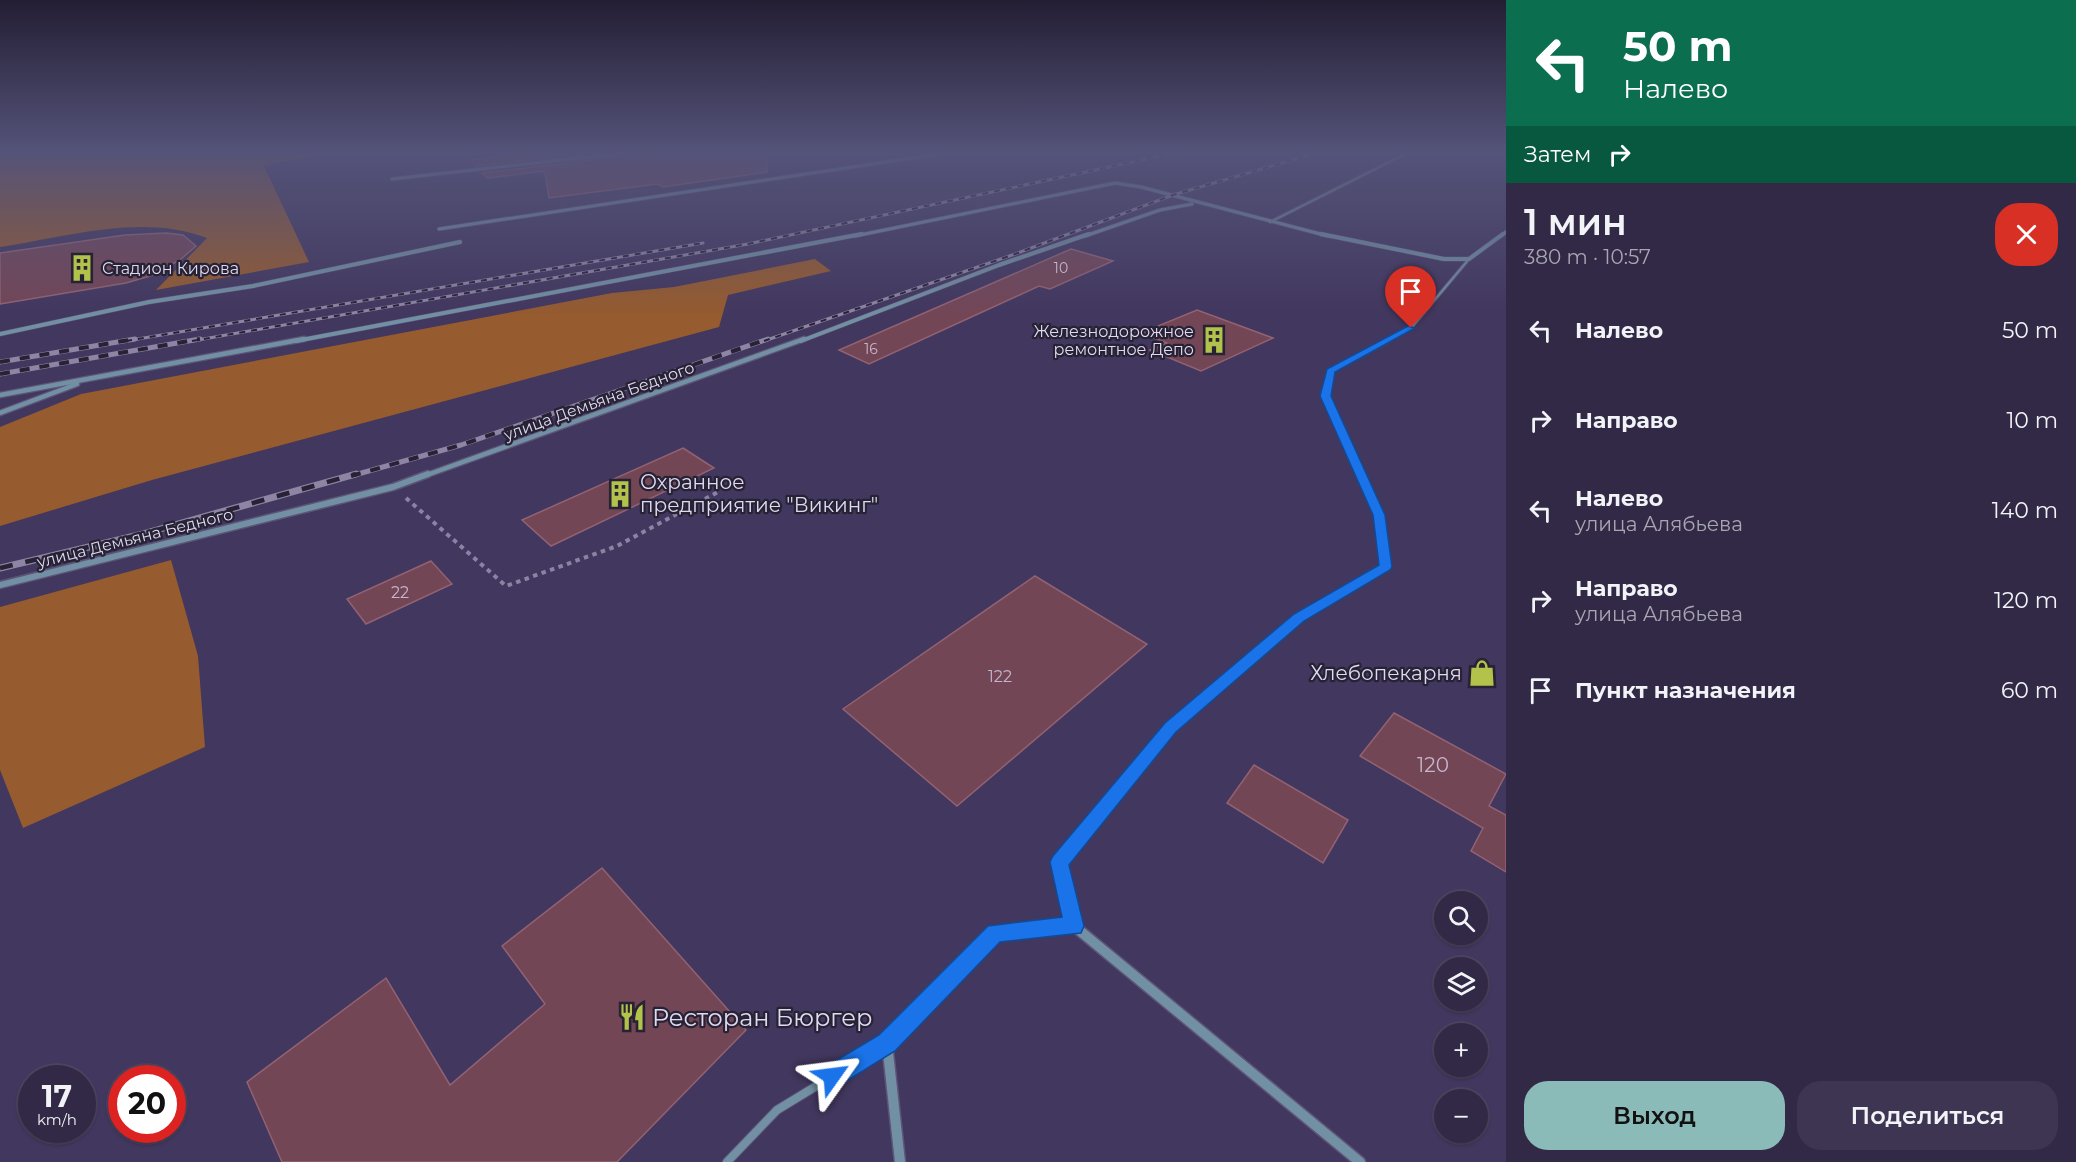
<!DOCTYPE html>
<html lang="ru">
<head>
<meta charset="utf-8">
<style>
	:root { --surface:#322946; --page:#3d3551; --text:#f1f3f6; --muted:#a8a6b3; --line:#4d455f; --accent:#8bbbb9 }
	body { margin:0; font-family:Montserrat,sans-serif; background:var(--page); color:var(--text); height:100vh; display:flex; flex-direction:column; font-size:22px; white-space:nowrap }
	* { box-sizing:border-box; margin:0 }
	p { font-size:20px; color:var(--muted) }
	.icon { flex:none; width:33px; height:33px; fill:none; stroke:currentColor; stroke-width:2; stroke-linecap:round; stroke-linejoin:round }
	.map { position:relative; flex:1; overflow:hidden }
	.panel { display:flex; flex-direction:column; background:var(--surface); width:570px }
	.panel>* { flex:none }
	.hud { background:#0b6e4f; color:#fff; overflow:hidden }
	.tools { position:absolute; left:1434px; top:891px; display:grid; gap:12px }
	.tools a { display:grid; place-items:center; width:54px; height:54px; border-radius:50%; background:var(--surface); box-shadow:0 2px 4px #0004,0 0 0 2px var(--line); font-size:30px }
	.speed { position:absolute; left:18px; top:1065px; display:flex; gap:12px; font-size:30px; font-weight:700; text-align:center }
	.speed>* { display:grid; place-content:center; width:78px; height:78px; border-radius:50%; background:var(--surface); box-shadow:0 2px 4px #0004,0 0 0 2px var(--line); line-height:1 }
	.speed small { font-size:15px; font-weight:400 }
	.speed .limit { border:9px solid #d22; background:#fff; color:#111 }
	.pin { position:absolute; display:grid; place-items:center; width:51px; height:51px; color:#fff; margin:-62px -26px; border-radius:50% 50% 50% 0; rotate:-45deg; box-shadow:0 0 6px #0007 }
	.pin .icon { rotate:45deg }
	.me { position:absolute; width:66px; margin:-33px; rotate:59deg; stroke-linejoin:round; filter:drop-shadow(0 0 4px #0008) }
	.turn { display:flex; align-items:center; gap:21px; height:126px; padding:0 18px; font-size:27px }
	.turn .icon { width:78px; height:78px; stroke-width:2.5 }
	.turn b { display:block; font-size:42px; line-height:51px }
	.then { display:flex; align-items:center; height:57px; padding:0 18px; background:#0003; gap:12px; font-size:22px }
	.round { display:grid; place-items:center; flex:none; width:63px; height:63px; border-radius:24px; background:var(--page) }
	.summary { display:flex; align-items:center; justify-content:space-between; height:102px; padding:0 18px }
	h1 { font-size:36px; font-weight:600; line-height:45px }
	.button { display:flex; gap:12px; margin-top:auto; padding:12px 18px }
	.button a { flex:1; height:69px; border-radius:24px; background:var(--accent); color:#111; font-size:24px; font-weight:600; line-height:69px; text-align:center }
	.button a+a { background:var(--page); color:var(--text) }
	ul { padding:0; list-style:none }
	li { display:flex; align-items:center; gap:18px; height:90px; padding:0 18px }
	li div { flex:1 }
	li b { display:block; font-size:22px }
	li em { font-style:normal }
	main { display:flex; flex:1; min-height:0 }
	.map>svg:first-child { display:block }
	.forest { fill:#965b2e }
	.building { fill:#734656; stroke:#926273; stroke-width:1.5 }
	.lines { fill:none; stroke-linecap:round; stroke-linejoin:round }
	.lane-far3-casing { stroke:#5e5479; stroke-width:4 }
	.lane-far2-casing { stroke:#5e5479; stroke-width:6 }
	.lane-far1-casing { stroke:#5e5479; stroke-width:8 }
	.lane-casing { stroke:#5e5479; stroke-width:10 }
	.street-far5-casing { stroke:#5e5479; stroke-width:4.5 }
	.street-far4-casing { stroke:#5e5479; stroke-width:5 }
	.street-far3-casing { stroke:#5e5479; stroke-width:7 }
	.street-far2-casing { stroke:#5e5479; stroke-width:9 }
	.street-far1-casing { stroke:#5e5479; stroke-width:10 }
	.street-casing { stroke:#5e5479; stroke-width:13 }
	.path { stroke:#8b83a3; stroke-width:4; stroke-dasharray:4.5 4.5; stroke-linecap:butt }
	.lane-far3 { stroke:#7290a3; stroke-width:2 }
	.lane-far2 { stroke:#7290a3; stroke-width:4 }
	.lane-far1 { stroke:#7290a3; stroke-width:4.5 }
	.lane { stroke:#7290a3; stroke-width:8 }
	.street-far5 { stroke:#7290a3; stroke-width:3 }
	.street-far4 { stroke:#7290a3; stroke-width:4 }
	.street-far3 { stroke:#7290a3; stroke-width:4.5 }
	.street-far2 { stroke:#7290a3; stroke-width:6 }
	.street-far1 { stroke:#7290a3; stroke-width:8 }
	.street { stroke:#7290a3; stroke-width:10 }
	.rail-far2-casing { stroke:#8e85a5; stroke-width:3 }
	.rail-far1-casing { stroke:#8e85a5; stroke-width:5 }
	.rail-casing { stroke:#8e85a5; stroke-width:7 }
	.rail-far2 { stroke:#272234; stroke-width:2; stroke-dasharray:6; stroke-linecap:butt }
	.rail-far1 { stroke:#272234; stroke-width:4; stroke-dasharray:10; stroke-linecap:butt }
	.rail { stroke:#272234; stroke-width:4.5; stroke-dasharray:13; stroke-linecap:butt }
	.route { fill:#1a73e8; stroke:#114b97; stroke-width:1.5 }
	.labels { text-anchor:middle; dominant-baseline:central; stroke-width:4.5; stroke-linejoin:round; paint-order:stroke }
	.far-number-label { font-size:14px; fill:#c4b5cb }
	.far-poi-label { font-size:16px; fill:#dfdaf2; stroke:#272234; text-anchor:start }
	.far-street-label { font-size:16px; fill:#dfdaf2; stroke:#272234 }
	.number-label { font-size:16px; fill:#c4b5cb }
	.poi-label { font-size:20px; fill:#dfdaf2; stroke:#272234; text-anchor:start }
	.near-number-label { font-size:20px; fill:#c4b5cb }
	.near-poi-label { font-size:24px; fill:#dfdaf2; stroke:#272234; text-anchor:start }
</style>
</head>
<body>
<main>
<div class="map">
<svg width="1506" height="1162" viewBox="0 0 1506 1162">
	<rect width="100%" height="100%" fill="#42375e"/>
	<g class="forest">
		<path d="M0 153H328L264 166 309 262 156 290 207 238C142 213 67 237 0 247Z"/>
		<path d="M815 259 831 271 728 295 719 327 152 480 0 526V427L81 394 612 293 674 287Z"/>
		<path d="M171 560 198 656 205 747 23 828 0 770V607Z"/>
	</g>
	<g class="building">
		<path d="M530 153H548L549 158 476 166 471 160Z"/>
		<path d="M650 153H766L767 172 663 187 657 184 549 198 545 171 487 178 482 173Z"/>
		<path d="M166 233 183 235 196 246 180 260 150 276 126 283 0 304V253L125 235Z"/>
		<path d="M1071 249 1113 261 1050 289 1039 286 869 364 839 350Z"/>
		<path d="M1197 310 1273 338 1201 371 1150 350 1167 343 1141 333Z"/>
		<path d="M683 448 714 468 551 546 522 520Z"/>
		<path d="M431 561 452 584 366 624 347 599Z"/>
		<path d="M1035 576 1147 644 957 806 843 709Z"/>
		<path d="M1394 713 1506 774 1489 806 1506 815V872L1471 851 1483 828 1360 756Z"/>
		<path d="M1254 765 1348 820 1323 863 1227 803Z"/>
		<path d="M602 868 746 1030 617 1162H282L247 1082 386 978 450 1085 545 1004 502 946Z"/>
	</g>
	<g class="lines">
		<defs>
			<g id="lane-far3">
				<path d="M1270 222 1407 153"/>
				<path d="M1387 341 1411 328 1469 259"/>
			</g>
			<path id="lane-far2" d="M1361 476 1325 396 1331 371 1390 339"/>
			<path id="lane-far1" d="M1361 474 1379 515 1386 567"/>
			<path id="lane" d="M727 1162 777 1110 887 1043"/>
			<g id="street-far5">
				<path d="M392 179 625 153"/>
				<path d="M439 229 946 153"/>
				<path d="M855 236 1115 183 1141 187 1328 236"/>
				<path d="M1085 236 1160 210 1192 204"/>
				<path d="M1501 236 1506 232"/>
			</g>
			<g id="street-far4">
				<path d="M1321 234 1444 259H1469L1503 234"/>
				<path d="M0 334 149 302 253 286 460 242"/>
				<path d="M296 341 862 234"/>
				<path d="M801 341 999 265 1089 234"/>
			</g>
			<g id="street-far3">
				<path d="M0 395 304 339"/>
				<path d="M0 413 77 384"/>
				<path d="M424 476 804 339"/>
			</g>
			<g id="street-far2">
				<path d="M0 585 393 487 428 474"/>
				<path d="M1262 650 1299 618 1386 567"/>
			</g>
			<path id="street-far1" d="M1062 874 1059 862 1171 728 1264 648"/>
			<g id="street">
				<path d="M1074 926 1360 1162"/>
				<path d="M900 1162 887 1043 995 933 1074 926 1061 873"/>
			</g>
		</defs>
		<use href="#lane-far3" class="lane-far3-casing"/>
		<use href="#lane-far2" class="lane-far2-casing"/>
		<use href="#lane-far1" class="lane-far1-casing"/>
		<use href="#lane" class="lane-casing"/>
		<use href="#street-far5" class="street-far5-casing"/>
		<use href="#street-far4" class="street-far4-casing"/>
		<use href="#street-far3" class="street-far3-casing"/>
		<use href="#street-far2" class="street-far2-casing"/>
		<use href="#street-far1" class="street-far1-casing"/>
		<use href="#street" class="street-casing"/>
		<path class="path" d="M406 498 506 586 617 546 718 492"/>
		<use href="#lane-far3" class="lane-far3"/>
		<use href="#lane-far2" class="lane-far2"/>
		<use href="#lane-far1" class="lane-far1"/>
		<use href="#lane" class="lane"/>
		<use href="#street-far5" class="street-far5"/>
		<use href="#street-far4" class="street-far4"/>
		<use href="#street-far3" class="street-far3"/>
		<use href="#street-far2" class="street-far2"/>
		<use href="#street-far1" class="street-far1"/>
		<use href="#street" class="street"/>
		<defs>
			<g id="rail-far2">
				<path d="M126 341 703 243"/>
				<path d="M192 341 748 244 1175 153"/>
				<path d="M764 341 1015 254 1173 195 1316 153"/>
			</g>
			<g id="rail-far1">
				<path d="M0 362 135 339"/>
				<path d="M0 374 200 339"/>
				<path d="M351 476 461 445 768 339"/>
			</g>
			<path id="rail" d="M0 568 139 535 356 474"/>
		</defs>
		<use href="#rail-far2" class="rail-far2-casing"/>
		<use href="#rail-far1" class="rail-far1-casing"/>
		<use href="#rail" class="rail-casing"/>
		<use href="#rail-far2" class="rail-far2"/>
		<use href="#rail-far1" class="rail-far1"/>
		<use href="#rail" class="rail"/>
	</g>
	<linearGradient id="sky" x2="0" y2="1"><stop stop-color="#241e34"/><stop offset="0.48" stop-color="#545379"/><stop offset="1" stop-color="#545379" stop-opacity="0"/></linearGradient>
	<rect width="1506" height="316" fill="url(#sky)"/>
	<path class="route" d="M1408 326 1415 328 1335 372 1331 396 1385 515 1392 567 1390 570 1304 621 1176 732 1069 865 1084 926 1081 933 1000 942 895 1051 840 1085 832 1088 824 1085 821 1076 824 1068 879 1035 988 926 1062 917 1050 862 1053 856 1165 723 1294 614 1379 565 1373 515 1320 396 1327 369Z"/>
	<defs>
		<symbol id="building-bare" viewBox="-9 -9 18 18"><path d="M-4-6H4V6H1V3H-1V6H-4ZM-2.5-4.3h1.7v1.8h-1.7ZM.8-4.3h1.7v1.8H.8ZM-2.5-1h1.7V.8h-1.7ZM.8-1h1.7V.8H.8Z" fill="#b3c24b" stroke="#272234" stroke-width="2.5" paint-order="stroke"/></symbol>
		<symbol id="shop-bare" viewBox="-9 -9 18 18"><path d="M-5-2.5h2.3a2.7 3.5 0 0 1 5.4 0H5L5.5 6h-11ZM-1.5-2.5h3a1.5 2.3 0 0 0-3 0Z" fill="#b3c24b" stroke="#272234" stroke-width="2.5" paint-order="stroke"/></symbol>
		<symbol id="restaurant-bare" viewBox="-9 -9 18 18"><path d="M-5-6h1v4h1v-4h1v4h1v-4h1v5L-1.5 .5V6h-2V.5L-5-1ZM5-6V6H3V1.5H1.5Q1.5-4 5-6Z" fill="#b3c24b" stroke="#272234" stroke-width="2.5" paint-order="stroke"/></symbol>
	</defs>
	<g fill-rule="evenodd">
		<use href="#building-bare" x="63" y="249" width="38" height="38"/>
		<use href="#building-bare" x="1195" y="321" width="38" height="38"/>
		<use href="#building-bare" x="601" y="475" width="38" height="38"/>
		<use href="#shop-bare" x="1463" y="654" width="38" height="38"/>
		<use href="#restaurant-bare" x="613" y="998" width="38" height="38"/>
	</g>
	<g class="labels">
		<g class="far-number-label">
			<text x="1061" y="268">10</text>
			<text x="871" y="349">16</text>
		</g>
		<g class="far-poi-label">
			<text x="102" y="268">Стадион Кирова</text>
			<text x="1194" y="331" text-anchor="end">Железнодорожное<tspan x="1194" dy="18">ремонтное Депо</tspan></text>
		</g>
		<g class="far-street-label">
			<text transform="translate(599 401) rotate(-20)">улица Демьяна Бедного</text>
			<text transform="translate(135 538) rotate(-14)">улица Демьяна Бедного</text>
		</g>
		<g class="number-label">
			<text x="400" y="592">22</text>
			<text x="1000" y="676">122</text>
		</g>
		<g class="poi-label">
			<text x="640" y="482">Охранное<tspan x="640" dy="23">предприятие "Викинг"</tspan></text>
			<text x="1462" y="673" text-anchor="end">Хлебопекарня</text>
		</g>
		<g class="near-number-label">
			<text x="1433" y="765">120</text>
		</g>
		<g class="near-poi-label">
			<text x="652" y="1017">Ресторан Бюргер</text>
		</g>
	</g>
</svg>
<div class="tools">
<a><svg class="icon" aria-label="search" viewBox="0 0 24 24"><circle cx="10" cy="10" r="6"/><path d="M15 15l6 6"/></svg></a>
<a><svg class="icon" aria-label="layers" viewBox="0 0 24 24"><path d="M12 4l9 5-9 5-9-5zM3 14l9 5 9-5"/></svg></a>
<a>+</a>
<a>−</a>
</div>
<div class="speed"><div>17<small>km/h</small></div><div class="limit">20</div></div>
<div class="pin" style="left:1411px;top:328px;background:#d93025"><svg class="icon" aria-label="arrive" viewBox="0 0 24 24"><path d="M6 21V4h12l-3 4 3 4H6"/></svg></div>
<svg class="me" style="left:832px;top:1076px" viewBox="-20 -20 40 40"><path d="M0-17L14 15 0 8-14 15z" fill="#1a73e8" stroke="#fff" stroke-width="4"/></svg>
</div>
<section class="panel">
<div class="hud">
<div class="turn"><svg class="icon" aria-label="left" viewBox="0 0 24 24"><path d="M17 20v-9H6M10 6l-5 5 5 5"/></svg><div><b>50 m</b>Налево</div></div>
<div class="then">Затем<svg class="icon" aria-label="right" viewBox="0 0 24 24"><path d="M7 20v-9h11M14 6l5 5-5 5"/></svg></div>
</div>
<div class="summary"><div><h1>1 мин</h1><p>380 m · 10:57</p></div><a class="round" style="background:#d93025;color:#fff"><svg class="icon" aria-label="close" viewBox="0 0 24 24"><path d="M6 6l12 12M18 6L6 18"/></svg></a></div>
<ul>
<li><svg class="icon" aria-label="left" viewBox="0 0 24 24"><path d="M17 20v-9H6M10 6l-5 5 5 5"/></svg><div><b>Налево</b></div><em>50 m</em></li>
<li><svg class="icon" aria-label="right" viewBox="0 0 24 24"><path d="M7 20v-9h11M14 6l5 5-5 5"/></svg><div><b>Направо</b></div><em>10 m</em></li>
<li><svg class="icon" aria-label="left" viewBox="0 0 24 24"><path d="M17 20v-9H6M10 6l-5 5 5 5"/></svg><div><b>Налево</b><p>улица Алябьева</p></div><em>140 m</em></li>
<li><svg class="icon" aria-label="right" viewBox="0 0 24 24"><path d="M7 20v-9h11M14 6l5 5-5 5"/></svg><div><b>Направо</b><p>улица Алябьева</p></div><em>120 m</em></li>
<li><svg class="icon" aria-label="arrive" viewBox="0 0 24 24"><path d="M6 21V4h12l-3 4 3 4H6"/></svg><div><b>Пункт назначения</b></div><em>60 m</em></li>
</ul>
<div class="button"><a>Выход</a><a>Поделиться</a></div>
</section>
</main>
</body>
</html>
